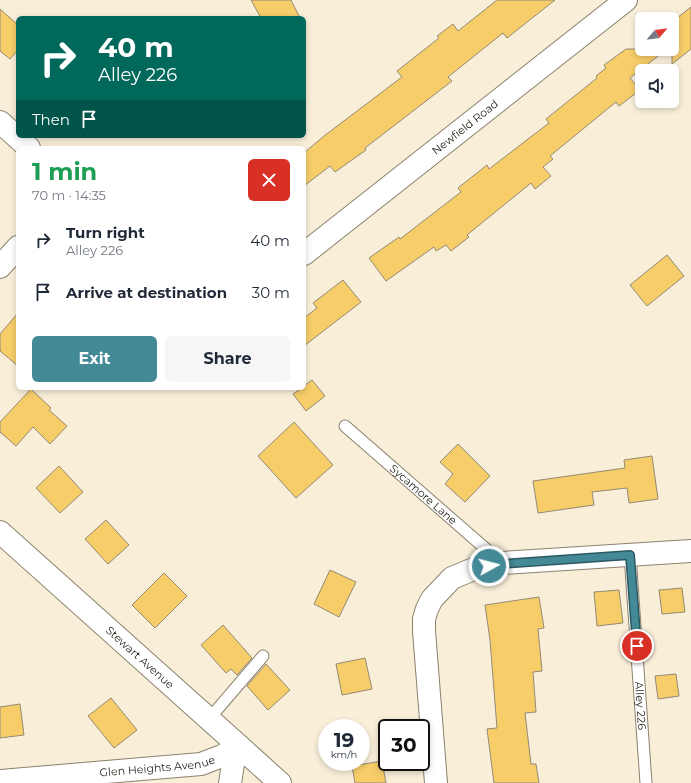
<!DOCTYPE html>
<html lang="en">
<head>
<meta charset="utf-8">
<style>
	:root { --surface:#fff; --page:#f6f6f7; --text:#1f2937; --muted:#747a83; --accent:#448996 }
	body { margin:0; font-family:Montserrat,sans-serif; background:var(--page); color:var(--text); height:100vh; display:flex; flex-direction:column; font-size:15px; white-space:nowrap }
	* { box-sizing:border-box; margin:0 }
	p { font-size:13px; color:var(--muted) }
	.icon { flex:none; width:22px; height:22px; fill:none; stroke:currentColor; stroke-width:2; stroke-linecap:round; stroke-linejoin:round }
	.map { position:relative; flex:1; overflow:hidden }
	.sheet { position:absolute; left:16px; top:146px; width:290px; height:244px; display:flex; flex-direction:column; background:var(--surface); border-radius:6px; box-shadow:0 2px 6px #0003 }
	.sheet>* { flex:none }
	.banner { position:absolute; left:16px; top:16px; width:290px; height:122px; border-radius:6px; box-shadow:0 2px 6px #0003; background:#00695c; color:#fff; overflow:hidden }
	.needle { width:26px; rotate:61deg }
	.buttons { position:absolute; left:635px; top:12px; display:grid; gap:8px }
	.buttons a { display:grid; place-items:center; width:44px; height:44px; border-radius:6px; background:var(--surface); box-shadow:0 2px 6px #0003; font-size:20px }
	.speed { position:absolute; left:318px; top:719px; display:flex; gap:8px; font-size:20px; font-weight:700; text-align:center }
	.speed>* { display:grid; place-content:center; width:52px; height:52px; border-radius:50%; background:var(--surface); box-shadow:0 2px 6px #0003; line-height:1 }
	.speed small { font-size:10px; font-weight:400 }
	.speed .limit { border:2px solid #111; border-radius:6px; background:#fff; color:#111 }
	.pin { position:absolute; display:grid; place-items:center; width:34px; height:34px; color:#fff; margin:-17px; border:2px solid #fff; border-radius:50%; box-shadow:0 1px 4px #0007 }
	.me { position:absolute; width:44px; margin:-22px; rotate:83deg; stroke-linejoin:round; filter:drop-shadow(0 0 3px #0008) }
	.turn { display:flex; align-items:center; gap:14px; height:84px; padding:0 16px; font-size:18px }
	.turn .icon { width:52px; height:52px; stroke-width:2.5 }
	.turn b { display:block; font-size:28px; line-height:34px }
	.then { display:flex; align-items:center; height:38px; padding:0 16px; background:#0003; gap:8px; font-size:15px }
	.round { display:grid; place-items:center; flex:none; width:42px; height:42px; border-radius:6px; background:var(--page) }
	.summary { display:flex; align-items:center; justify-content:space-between; height:68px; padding:0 16px }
	h1 { font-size:24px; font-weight:700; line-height:30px; color:#1e9e55 }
	.action { display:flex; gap:8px; margin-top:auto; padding:8px 16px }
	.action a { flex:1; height:46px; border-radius:6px; background:var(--accent); color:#fff; font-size:16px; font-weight:700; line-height:46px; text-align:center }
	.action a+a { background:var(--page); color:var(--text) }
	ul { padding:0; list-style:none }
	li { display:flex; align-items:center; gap:12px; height:52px; padding:0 16px }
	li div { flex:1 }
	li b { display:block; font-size:15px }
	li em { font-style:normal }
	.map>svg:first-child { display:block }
	.building { fill:#f6cd69; stroke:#938a75 }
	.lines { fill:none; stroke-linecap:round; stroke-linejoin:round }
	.lane-casing { stroke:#8b826e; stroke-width:13 }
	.street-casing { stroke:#8b826e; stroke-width:24 }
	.secondary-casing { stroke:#8b826e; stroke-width:24 }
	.lane { stroke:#fff; stroke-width:11 }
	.street { stroke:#fff; stroke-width:22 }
	.secondary { stroke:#fff; stroke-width:22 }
	.route-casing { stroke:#2c5962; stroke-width:10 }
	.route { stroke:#448996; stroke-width:7 }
	.labels { text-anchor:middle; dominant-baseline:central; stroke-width:3; stroke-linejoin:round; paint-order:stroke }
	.street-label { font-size:11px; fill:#29261e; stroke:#fff }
</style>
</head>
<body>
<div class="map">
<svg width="691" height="783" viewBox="0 0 691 783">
	<rect width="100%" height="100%" fill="#f9efd9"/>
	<g class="building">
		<path d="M251 0H291L300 18H261Z"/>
		<path d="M497 0H555L507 38 503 33 448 77 452 81 365 148 366 150 335 172 330 166 304 186V153L324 136 402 77 397 71 439 38 437 36 453 24 458 31Z"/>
		<path d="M691 7V49L672 64V22Z"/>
		<path d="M0 9 18 25V50L10 59 0 51Z"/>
		<path d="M626 49H667L630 78 640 90 619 106 616 102 550 156 553 159 543 167 551 176 535 189 531 183 467 235 469 237 451 251 446 245 436 251 434 247 386 281 369 258 399 237 400 239 461 192 458 188 487 165 489 169 549 123 546 119 597 78 596 76 606 68 604 65Z"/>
		<path d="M667 255 684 276 647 306 630 285Z"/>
		<path d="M343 280 361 302 304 346V318L317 308 313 303Z"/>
		<path d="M18 313V366L0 351V334Z"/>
		<path d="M312 380 325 396 306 411 293 394 302 388H304V386Z"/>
		<path d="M31 389 51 408 49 410 67 426 50 444 33 427 16 446 0 432V422Z"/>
		<path d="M294 422 333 465 296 498 258 456Z"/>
		<path d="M458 444 490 476 465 502 445 484 453 474 440 462Z"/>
		<path d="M652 456 658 499 629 503 627 488 592 492 594 505 538 513 533 481 625 468 624 460Z"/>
		<path d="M59 466 83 492 60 513 36 488Z"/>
		<path d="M106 520 129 545 108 564 85 539Z"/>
		<path d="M330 570 356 582 339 617 314 604Z"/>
		<path d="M164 573 187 596 155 628 132 605Z"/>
		<path d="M682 588 685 612 662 614 659 590Z"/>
		<path d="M619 590 623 623 597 626 594 592Z"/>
		<path d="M539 597 544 628 538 629 542 671 533 672 536 712 525 713 531 764H536L539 783H494L487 729 497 728 490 640 485 605Z"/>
		<path d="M223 625 252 658 237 675 231 669 226 673 201 645Z"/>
		<path d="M365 658 372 689 342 695 336 664Z"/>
		<path d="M266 664 290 690 268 710 247 686Z"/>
		<path d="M676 674 679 696 658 699 655 676Z"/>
		<path d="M111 698 137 730 114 748 88 716Z"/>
		<path d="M20 704 24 735 0 738V707Z"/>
		<path d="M382 761 386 783H355L352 766Z"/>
	</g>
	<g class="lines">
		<defs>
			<g id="lane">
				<path id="s1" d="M345 426 502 563"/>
				<path id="s2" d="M630 555 646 783"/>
				<path d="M209 719 263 656"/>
			</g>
			<g id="street">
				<path d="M0 122 29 148"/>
				<path id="s3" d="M304 254 626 0"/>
				<path d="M0 267 18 247"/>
				<path id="s4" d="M0 781 201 764 222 756 239 746 280 783"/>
				<path d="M436 783 424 631V619L427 609 432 599 452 578 476 568 502 563 691 551"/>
			</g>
			<g id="secondary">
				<path id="s5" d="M0 532 239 746 233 764 230 783"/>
			</g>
		</defs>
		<use href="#lane" class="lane-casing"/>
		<use href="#street" class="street-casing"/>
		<use href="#secondary" class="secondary-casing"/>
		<use href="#lane" class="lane"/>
		<use href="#street" class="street"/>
		<use href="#secondary" class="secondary"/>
	</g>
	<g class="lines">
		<defs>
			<path id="route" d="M489 566 502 564 630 555 637 646"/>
		</defs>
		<use href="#route" class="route-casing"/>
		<use href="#route" class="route"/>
	</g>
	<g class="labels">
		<g class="street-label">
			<text stroke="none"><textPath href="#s3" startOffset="205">Newfield Road</textPath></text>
			<text stroke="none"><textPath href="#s1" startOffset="104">Sycamore Lane</textPath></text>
			<text stroke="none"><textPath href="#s5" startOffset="188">Stewart Avenue</textPath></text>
			<text stroke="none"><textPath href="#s2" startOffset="151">Alley 226</textPath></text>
			<text stroke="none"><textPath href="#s4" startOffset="158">Glen Heights Avenue</textPath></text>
		</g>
	</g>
</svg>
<div class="buttons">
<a><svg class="needle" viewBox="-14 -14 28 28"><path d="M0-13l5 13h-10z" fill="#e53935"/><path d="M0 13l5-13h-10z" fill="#747a83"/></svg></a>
<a><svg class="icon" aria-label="sound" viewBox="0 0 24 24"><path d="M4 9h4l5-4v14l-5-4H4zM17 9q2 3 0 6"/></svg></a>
</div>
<div class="speed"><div>19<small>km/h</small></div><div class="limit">30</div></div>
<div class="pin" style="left:637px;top:646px;background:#d93025"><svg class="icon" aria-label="arrive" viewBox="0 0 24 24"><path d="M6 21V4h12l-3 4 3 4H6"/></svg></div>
<svg class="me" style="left:489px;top:566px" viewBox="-20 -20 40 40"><circle r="17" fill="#448996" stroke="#fff" stroke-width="3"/><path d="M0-11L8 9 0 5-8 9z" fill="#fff"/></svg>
<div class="banner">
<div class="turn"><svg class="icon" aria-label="right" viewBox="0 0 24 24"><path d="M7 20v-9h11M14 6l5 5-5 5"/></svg><div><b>40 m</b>Alley 226</div></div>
<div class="then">Then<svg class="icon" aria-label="arrive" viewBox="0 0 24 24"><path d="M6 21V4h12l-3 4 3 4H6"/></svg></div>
</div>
<section class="sheet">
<div class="summary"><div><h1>1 min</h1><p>70 m · 14:35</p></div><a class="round" style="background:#d93025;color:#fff"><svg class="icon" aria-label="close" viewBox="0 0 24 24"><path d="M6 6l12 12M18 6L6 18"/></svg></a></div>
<ul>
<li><svg class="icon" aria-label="right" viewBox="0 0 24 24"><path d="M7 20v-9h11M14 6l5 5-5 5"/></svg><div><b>Turn right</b><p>Alley 226</p></div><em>40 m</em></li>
<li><svg class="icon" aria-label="arrive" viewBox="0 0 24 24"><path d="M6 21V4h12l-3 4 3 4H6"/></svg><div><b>Arrive at destination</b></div><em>30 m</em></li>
</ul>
<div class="action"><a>Exit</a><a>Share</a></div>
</section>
</div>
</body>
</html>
